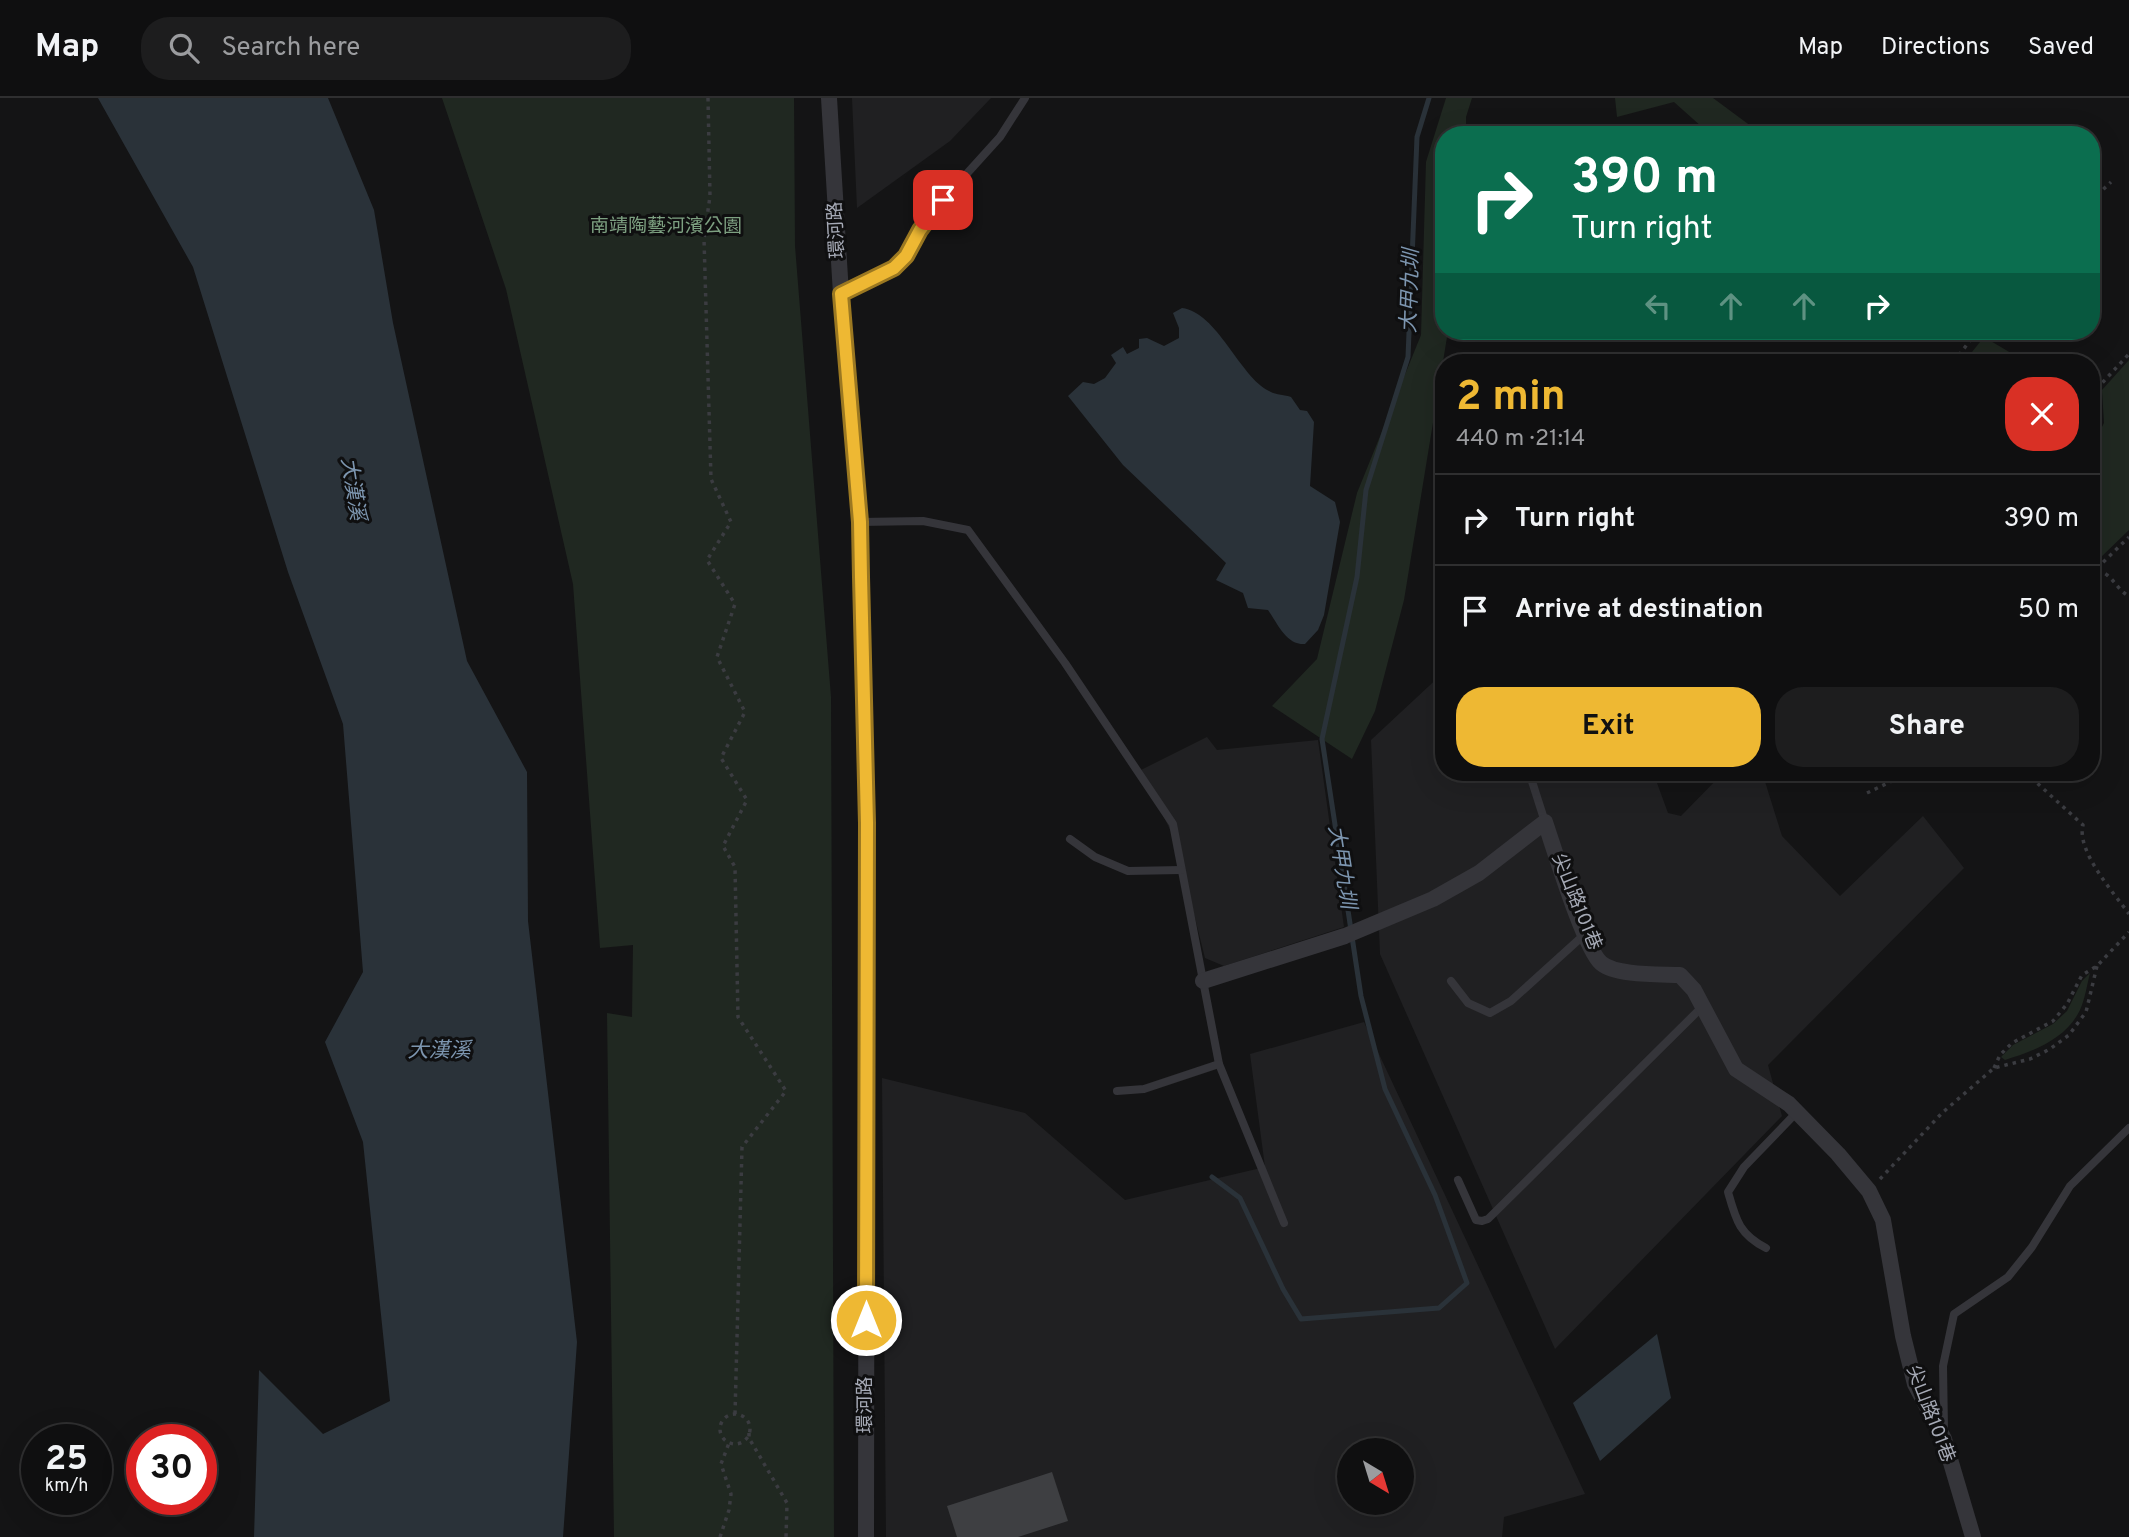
<!DOCTYPE html>
<html lang="en">
<head>
<meta charset="utf-8">
<style>
	:root { --surface:#0f0f10; --page:#1d1d1e; --text:#f1f3f6; --muted:#9b9c9f; --line:#2f2f30; --accent:#eeb833 }
	body { margin:0; font-family:Overpass,"Noto Sans TC",sans-serif; background:var(--page); color:var(--text); height:100vh; display:flex; flex-direction:column; font-size:26px; white-space:nowrap }
	* { box-sizing:border-box; margin:0 }
	p { font-size:23px; color:var(--muted) }
	.icon { flex:none; width:38px; height:38px; fill:none; stroke:currentColor; stroke-width:2; stroke-linecap:round; stroke-linejoin:round }
	.map { position:relative; flex:1; overflow:hidden }
	.drawer { position:absolute; left:1435px; top:256px; width:665px; height:427px; display:flex; flex-direction:column; background:var(--surface); border-radius:28px; box-shadow:0 7px 28px #0002,0 0 0 2px var(--line) }
	.drawer>* { flex:none }
	.top-card { position:absolute; left:1435px; top:28px; width:665px; height:214px; border-radius:28px; box-shadow:0 7px 28px #0002,0 0 0 2px var(--line); background:#0b6e4f; color:#fff; overflow:hidden }
	.needle { width:46px; rotate:142deg }
	.controls { position:absolute; left:1337px; top:1340px; display:grid; gap:14px }
	.controls a { display:grid; place-items:center; width:77px; height:77px; border-radius:50%; background:var(--surface); box-shadow:0 7px 28px #0002,0 0 0 2px var(--line); font-size:35px }
	.speed { position:absolute; left:21px; top:1326px; display:flex; gap:14px; font-size:35px; font-weight:700; text-align:center }
	.speed>* { display:grid; place-content:center; width:91px; height:91px; border-radius:50%; background:var(--surface); box-shadow:0 7px 28px #0002,0 0 0 2px var(--line); line-height:1 }
	.speed small { font-size:18px; font-weight:400 }
	.speed .limit { border:10px solid #d22; background:#fff; color:#111 }
	.pin { position:absolute; display:grid; place-items:center; width:60px; height:60px; color:#fff; margin:-30px; border-radius:14px; box-shadow:0 4px 10px #0006 }
	.me { position:absolute; width:77px; margin:-38px; rotate:0deg; stroke-linejoin:round; filter:drop-shadow(0 0 5px #0008) }
	.turn { display:flex; align-items:center; gap:24px; height:147px; padding:0 21px; font-size:32px }
	.turn .icon { width:91px; height:91px; stroke-width:2.5 }
	.turn b { display:block; font-size:49px; line-height:60px }
	.lanes { display:flex; align-items:center; height:66px; padding:0 21px; background:#0003; justify-content:center; gap:35px; direction:ltr }
	.lanes .off { opacity:.35 }
	.round { display:grid; place-items:center; flex:none; width:74px; height:74px; border-radius:28px; background:var(--page) }
	.headline { display:flex; align-items:center; justify-content:space-between; height:119px; padding:0 21px }
	h1 { font-size:42px; font-weight:700; line-height:52px; color:var(--accent) }
	.cta { display:flex; gap:14px; margin-top:auto; padding:14px 21px }
	.cta a { flex:1; height:80px; border-radius:28px; background:var(--accent); color:#111; font-size:28px; font-weight:700; line-height:80px; text-align:center }
	.cta a+a { background:var(--page); color:var(--text) }
	ul { padding:0; list-style:none }
	li { display:flex; align-items:center; gap:21px; height:91px; padding:0 21px; border-top:2px solid var(--line) }
	li div { flex:1 }
	li b { display:block; font-size:26px }
	li em { font-style:normal }
	header { display:flex; align-items:center; gap:42px; box-sizing:border-box; height:98px; padding:0 35px; background:var(--surface); border-bottom:2px solid var(--line) }
	header strong { font-size:33px }
	nav { display:flex; gap:38px; margin-inline-start:auto; font-size:24px }
	.search { width:490px; height:63px; background:var(--page); display:flex; align-items:center; gap:18px; box-sizing:border-box; padding:0 24px; border-radius:28px; color:var(--muted); font-size:26px }
	.map>svg:first-child { display:block }
	.built { fill:#202022; fill-rule:evenodd }
	.green { fill:#202821 }
	.water { fill:#2a3239 }
	.lines { fill:none; stroke-linecap:round; stroke-linejoin:round }
	.stream { stroke:#2a3239; stroke-width:5 }
	.building { fill:#3e3f42 }
	.path { stroke:#3b3c41; stroke-width:3.5; stroke-dasharray:3.5 5; stroke-linecap:butt }
	.service { stroke:#35353a; stroke-width:8 }
	.minor { stroke:#35353a; stroke-width:16 }
	.route-casing { stroke:#9b7821; stroke-width:18 }
	.route { stroke:#eeb833; stroke-width:12 }
	.labels { text-anchor:middle; dominant-baseline:central; stroke-width:6; stroke-linejoin:round; paint-order:stroke }
	.park-label { font-size:19px; fill:#7da081; stroke:#0f0f10 }
	.street-label { font-size:19px; fill:#a6aab6; stroke:#0f0f10 }
	.water-label { font-size:21px; font-style:italic; fill:#7d96b0; stroke:#0f0f10 }
</style>
</head>
<body>
<header>
<strong>Map</strong>
<div class="search"><svg class="icon" aria-label="search" viewBox="0 0 24 24"><circle cx="10" cy="10" r="6"/><path d="M15 15l6 6"/></svg>Search here</div>
<nav><a>Map</a><a>Directions</a><a>Saved</a></nav>
</header>
<div class="map">
<svg width="2129" height="1439" viewBox="0 0 2129 1439">
	<rect width="100%" height="100%" fill="#141415"/>
	<g class="built">
		<path d="M852 0H991L950 43 857 110Z"/>
		<path d="M1444 574V674H1653L1668 715 1681 718 1724 674H1762L1782 738 1840 798 1923 718 1964 770 1768 967 1782 1018 1555 1251 1380 856 1371 642Z"/>
		<path d="M1207 639 1217 652 1318 642 1344 829 1224 868 1205 860 1176 744 1141 672Z"/>
		<path d="M1364 924 1585 1396 1504 1419 1502 1439H886L882 980 1025 1015 1125 1102 1265 1069 1250 956ZM1349 1353H1402V1405H1349Z"/>
	</g>
	<g class="green">
		<path d="M442 0H794L795 148 831 599 834 1439H614L607 915 632 919 633 847 600 850 573 486 506 191Z"/>
		<path d="M1446 0H1472L1466 19V37H1444V233H1448L1404 502 1375 613 1352 661 1272 608 1317 561 1357 395 1421 237 1426 64Z"/>
		<path d="M1615 0H1713L1763 37H1711L1674 4 1617 19Z"/>
		<path d="M1984 239 2026 264H1964Z"/>
		<path d="M2129 262V432L2099 461 2091 454V328L2099 335 2104 325 2102 292Z"/>
		<path d="M2090 875C2087 887 2085 901 2080 912 2066 941 2034 953 2005 962L2001 959 2013 947 2053 926 2067 913 2082 883Z"/>
	</g>
	<g class="water">
		<path d="M98 0H328L374 112 393 225 467 563 527 674 528 823 577 1244 563 1439H254L259 1272 323 1336 390 1303 363 1044 325 944 363 874 343 626 288 474 193 169Z"/>
		<path d="M1182 210C1217 214 1240 279 1269 293 1275 297 1285 297 1291 299L1300 312 1307 313 1314 324 1310 388 1335 404 1340 424 1324 517 1318 532 1305 546C1286 547 1278 526 1268 512L1248 510 1243 495 1216 482 1226 465 1123 367 1068 298 1083 284 1094 286 1105 280 1116 265 1111 257 1123 249 1127 256 1139 250V241L1147 240 1164 248 1179 240V230L1173 215Z"/>
		<path d="M1657 1236 1671 1300 1600 1363 1573 1305Z"/>
	</g>
	<g class="lines">
		<path class="stream" d="M1212 1079 1240 1100 1283 1191 1301 1221 1439 1210 1467 1185 1435 1097 1385 991 1361 898 1322 641 1357 479 1366 392 1408 259 1417 39 1429 0"/>
	</g>
	<path class="building" d="M1052 1374 1068 1423 1018 1439H957L947 1408Z"/>
	<g class="lines">
		<g class="path">
			<path d="M708 0 710 98 704 141 711 381 731 424 707 462 735 506 717 559 745 614 721 660 747 702 723 748 735 769 738 919 786 993 742 1049 735 1316"/>
			<path d="M2091 103 2111 84"/>
			<path d="M1954 264 1977 233"/>
			<path d="M2091 297 2129 256"/>
			<path d="M2091 467C2096 472 2101 472 2107 477 2115 483 2119 493 2129 498"/>
			<path d="M2091 476 2129 439"/>
			<path d="M2025 674 2083 727C2076 753 2114 795 2129 816"/>
			<path d="M1867 695 1894 682 1902 674"/>
			<path d="M1994 970 2000 957 2012 945 2053 923 2067 906 2082 877 2097 868 2129 834"/>
			<path d="M1880 1081 1942 1015 1994 970 2030 961 2050 951 2069 937 2086 914 2097 868"/>
			<circle cx="735" cy="1331" r="15"/>
			<path d="M749 1335V1340L787 1405 786 1439"/>
			<path d="M720 1439 729 1412 731 1396 721 1366 729 1345"/>
		</g>
		<g class="service">
			<path d="M842 196 893 170 906 158 921 132 943 102 1000 39 1025 0"/>
			<path d="M860 424 923 423 968 432 1065 565 1173 726 1219 966 1284 1125"/>
			<path d="M1529 674 1545 724"/>
			<path d="M1070 741 1095 759 1128 773 1181 772"/>
			<path d="M1451 883 1468 905 1490 915 1511 903 1585 836"/>
			<path d="M1117 993 1144 991 1219 966"/>
			<path d="M1458 1082 1476 1122 1482 1123 1488 1121 1702 909"/>
			<path d="M1766 1150C1739 1136 1736 1122 1728 1094L1744 1069 1797 1014"/>
			<path d="M1944 1331 1943 1268 1954 1216 2008 1179 2032 1149 2070 1088 2129 1030"/>
		</g>
		<g class="minor">
			<path d="M829 0 841 196 860 424 867 725 866 1439"/>
			<path d="M1203 883 1345 838 1433 801 1479 775 1545 724C1554 750 1584 850 1601 865 1616 878 1660 876 1680 877L1694 892 1736 971 1789 1006 1838 1056 1869 1093 1883 1122 1903 1238 1915 1286 1944 1341 1973 1439"/>
		</g>
	</g>
	<g class="lines">
		<defs>
			<path id="route" d="M866 1222 867 725 861 479 860 424 841 196 894 170 906 158 920 132 943 102"/>
		</defs>
		<use href="#route" class="route-casing"/>
		<use href="#route" class="route"/>
	</g>
	<g class="labels">
		<g class="park-label">
			<text x="666" y="129">南靖陶藝河濱公園</text>
		</g>
		<g class="street-label">
			<text transform="translate(837 132) rotate(-93)">環河路</text>
			<text transform="translate(1576 804) rotate(68)">尖山路101巷</text>
			<text transform="translate(866 1307) rotate(-90)">環河路</text>
			<text transform="translate(1930 1316) rotate(69)">尖山路101巷</text>
		</g>
		<g class="water-label">
			<text transform="translate(1411 193) rotate(-88)">大甲九圳</text>
			<text transform="translate(352 391) rotate(81)">大漢溪</text>
			<text transform="translate(1341 769) rotate(81)">大甲九圳</text>
			<text x="439" y="953">大漢溪</text>
		</g>
	</g>
</svg>
<div class="controls">
<a><svg class="needle" viewBox="-14 -14 28 28"><path d="M0-13l5 13h-10z" fill="#e53935"/><path d="M0 13l5-13h-10z" fill="#9b9c9f"/></svg></a>
</div>
<div class="speed"><div>25<small>km/h</small></div><div class="limit">30</div></div>
<div class="pin" style="left:943px;top:102px;background:#d93025"><svg class="icon" aria-label="arrive" viewBox="0 0 24 24"><path d="M6 21V4h12l-3 4 3 4H6"/></svg></div>
<svg class="me" style="left:866px;top:1222px" viewBox="-20 -20 40 40"><circle r="17" fill="#eeb833" stroke="#fff" stroke-width="3"/><path d="M0-11L8 9 0 5-8 9z" fill="#fff"/></svg>
<div class="top-card">
<div class="turn"><svg class="icon" aria-label="right" viewBox="0 0 24 24"><path d="M7 20v-9h11M14 6l5 5-5 5"/></svg><div><b>390 m</b>Turn right</div></div>
<div class="lanes"><svg class="icon off" aria-label="left" viewBox="0 0 24 24"><path d="M17 20v-9H6M10 6l-5 5 5 5"/></svg><svg class="icon off" aria-label="ahead" viewBox="0 0 24 24"><path d="M12 20V5M6 11l6-6 6 6"/></svg><svg class="icon off" aria-label="ahead" viewBox="0 0 24 24"><path d="M12 20V5M6 11l6-6 6 6"/></svg><svg class="icon" aria-label="right" viewBox="0 0 24 24"><path d="M7 20v-9h11M14 6l5 5-5 5"/></svg></div>
</div>
<section class="drawer">
<div class="headline"><div><h1>2 min</h1><p>440 m · 21:14</p></div><a class="round" style="background:#d93025;color:#fff"><svg class="icon" aria-label="close" viewBox="0 0 24 24"><path d="M6 6l12 12M18 6L6 18"/></svg></a></div>
<ul>
<li><svg class="icon" aria-label="right" viewBox="0 0 24 24"><path d="M7 20v-9h11M14 6l5 5-5 5"/></svg><div><b>Turn right</b></div><em>390 m</em></li>
<li><svg class="icon" aria-label="arrive" viewBox="0 0 24 24"><path d="M6 21V4h12l-3 4 3 4H6"/></svg><div><b>Arrive at destination</b></div><em>50 m</em></li>
</ul>
<div class="cta"><a>Exit</a><a>Share</a></div>
</section>
</div>
</body>
</html>
